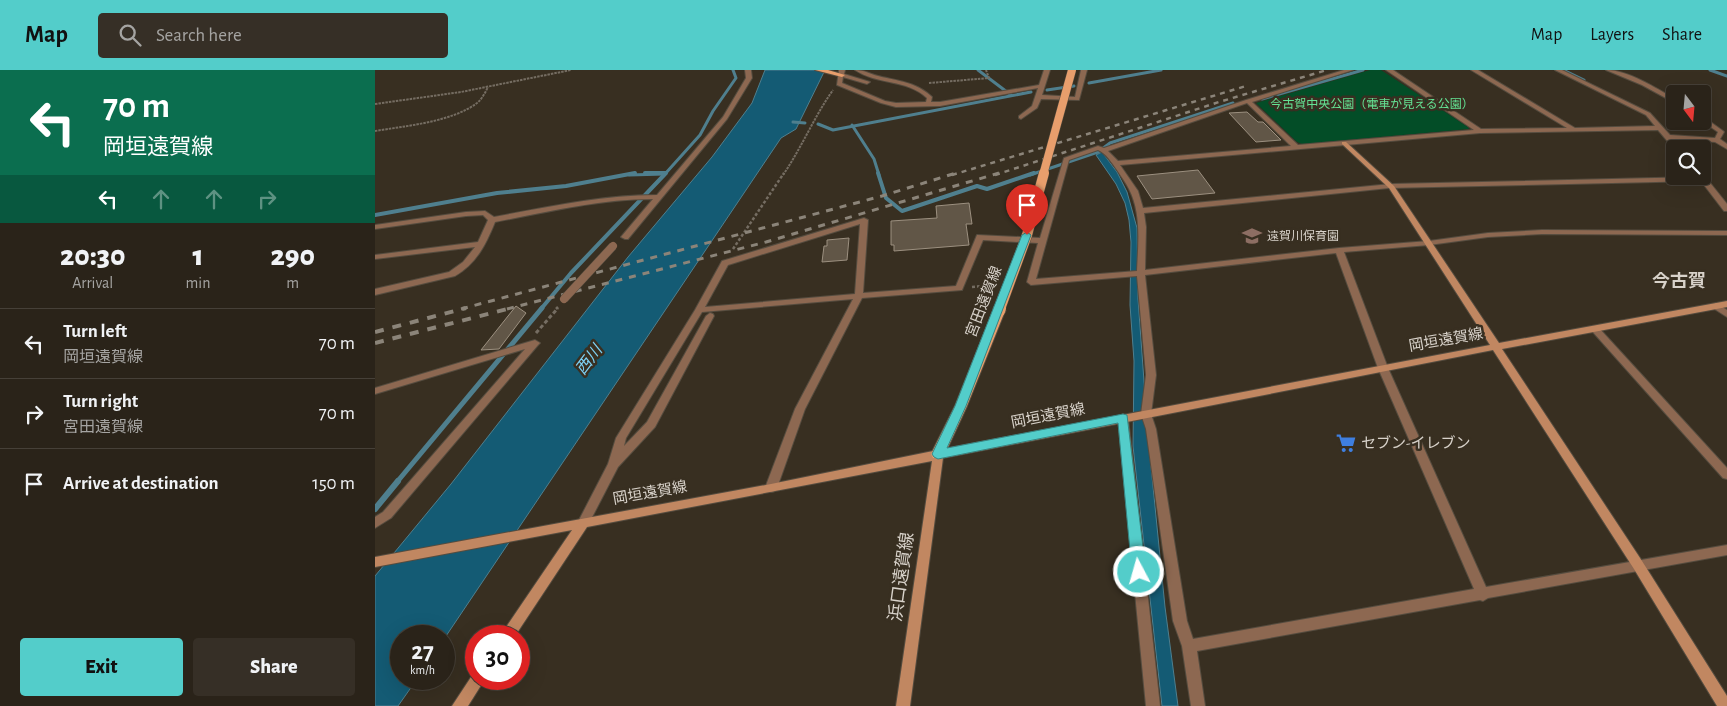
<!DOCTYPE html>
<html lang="en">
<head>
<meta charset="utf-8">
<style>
	:root { --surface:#2a2319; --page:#362f26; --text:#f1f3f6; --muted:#a5a4a2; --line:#464038; --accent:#53cdca }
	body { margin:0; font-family:"Alegreya Sans","Noto Sans JP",sans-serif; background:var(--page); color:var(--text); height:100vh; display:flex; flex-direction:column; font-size:19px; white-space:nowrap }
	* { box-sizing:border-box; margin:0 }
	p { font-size:16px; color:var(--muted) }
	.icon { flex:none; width:28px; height:28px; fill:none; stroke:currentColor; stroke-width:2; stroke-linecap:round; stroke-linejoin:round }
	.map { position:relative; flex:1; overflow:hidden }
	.panel { display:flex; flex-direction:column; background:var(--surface); width:375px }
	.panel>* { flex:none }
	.guide { background:#0b6e4f; color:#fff; overflow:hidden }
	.needle { width:32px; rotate:164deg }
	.fabs { position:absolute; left:1291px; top:15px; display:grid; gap:10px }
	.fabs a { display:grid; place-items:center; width:45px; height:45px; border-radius:5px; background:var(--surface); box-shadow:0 5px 20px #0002,0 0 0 1px var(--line); font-size:25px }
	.speed { position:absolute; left:15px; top:555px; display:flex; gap:10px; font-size:25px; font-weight:700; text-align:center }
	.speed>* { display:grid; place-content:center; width:65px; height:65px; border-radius:50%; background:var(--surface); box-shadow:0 5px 20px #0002,0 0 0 1px var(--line); line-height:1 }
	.speed small { font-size:12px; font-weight:400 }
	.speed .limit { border:8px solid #d22; background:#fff; color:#111 }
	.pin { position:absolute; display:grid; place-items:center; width:42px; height:42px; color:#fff; margin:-51px -21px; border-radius:50% 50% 50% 0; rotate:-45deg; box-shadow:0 0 5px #0007 }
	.pin .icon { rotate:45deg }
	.me { position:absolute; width:55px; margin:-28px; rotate:354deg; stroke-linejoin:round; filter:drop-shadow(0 0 4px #0008) }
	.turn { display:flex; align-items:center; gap:18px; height:105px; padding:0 20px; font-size:22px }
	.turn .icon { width:65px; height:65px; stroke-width:2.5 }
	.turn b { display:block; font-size:35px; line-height:42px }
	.lanes { display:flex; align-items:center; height:48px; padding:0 20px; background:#0003; justify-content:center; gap:25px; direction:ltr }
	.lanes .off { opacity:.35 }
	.eta { display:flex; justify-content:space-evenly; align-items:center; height:85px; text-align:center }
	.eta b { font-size:30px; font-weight:800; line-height:35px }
	.action { display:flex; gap:10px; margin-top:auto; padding:10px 20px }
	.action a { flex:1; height:58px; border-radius:5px; background:var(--accent); color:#111; font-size:20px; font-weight:800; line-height:58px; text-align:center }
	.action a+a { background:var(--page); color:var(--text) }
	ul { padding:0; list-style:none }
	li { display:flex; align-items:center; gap:15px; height:70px; padding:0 20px; border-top:1px solid var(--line) }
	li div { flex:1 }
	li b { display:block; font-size:19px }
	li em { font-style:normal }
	header { display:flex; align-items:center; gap:30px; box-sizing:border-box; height:70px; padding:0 25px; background:var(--accent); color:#111 }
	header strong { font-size:24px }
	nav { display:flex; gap:28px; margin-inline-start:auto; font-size:18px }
	.search { width:350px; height:45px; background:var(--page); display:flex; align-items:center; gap:12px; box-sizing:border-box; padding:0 18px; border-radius:5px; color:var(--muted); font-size:19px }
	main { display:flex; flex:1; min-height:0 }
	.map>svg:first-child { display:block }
	.green { fill:#034d27 }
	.water { fill:#145b74; stroke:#4f7f8e }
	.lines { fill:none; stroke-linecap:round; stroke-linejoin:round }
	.stream-far3 { stroke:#4f7f8e; stroke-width:3 }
	.stream-far2 { stroke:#4f7f8e; stroke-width:4 }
	.stream-far1 { stroke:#4f7f8e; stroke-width:5 }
	.stream { stroke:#4f7f8e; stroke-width:6 }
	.building { fill:#615647; stroke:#9c9080 }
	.lane-casing { stroke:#554c3f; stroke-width:2 }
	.street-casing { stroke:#554c3f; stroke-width:2 }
	.secondary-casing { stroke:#554c3f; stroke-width:2 }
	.primary-casing { stroke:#554c3f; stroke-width:2 }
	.path-far2 { stroke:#756d62; stroke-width:2; stroke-dasharray:2.5 1; stroke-linecap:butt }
	.path-far1 { stroke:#756d62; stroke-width:2.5; stroke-dasharray:3 2; stroke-linecap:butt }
	.path { stroke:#756d62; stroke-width:3; stroke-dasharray:4 2.5; stroke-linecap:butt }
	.lane { fill:#8d6851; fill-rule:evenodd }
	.street { fill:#8d6851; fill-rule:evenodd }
	.secondary { fill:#c18761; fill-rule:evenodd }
	.primary { fill:#e89e6c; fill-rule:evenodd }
	.rail-far2 { stroke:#8b8479; stroke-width:2.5; stroke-dasharray:5 5; stroke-linecap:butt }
	.rail-far1 { stroke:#8b8479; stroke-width:3; stroke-dasharray:7 7; stroke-linecap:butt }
	.rail { stroke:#8b8479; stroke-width:4; stroke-dasharray:9 9; stroke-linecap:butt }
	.street-bridge-casing { stroke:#554c3f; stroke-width:9; stroke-linecap:butt }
	.primary-bridge-far2-casing { stroke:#554c3f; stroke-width:9; stroke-linecap:butt }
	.primary-bridge-far1-casing { stroke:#554c3f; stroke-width:11; stroke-linecap:butt }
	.primary-bridge-casing { stroke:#554c3f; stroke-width:14; stroke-linecap:butt }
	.street-bridge { stroke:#8d6851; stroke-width:8 }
	.primary-bridge-far2 { stroke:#e89e6c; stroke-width:8 }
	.primary-bridge-far1 { stroke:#e89e6c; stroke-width:10 }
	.primary-bridge { stroke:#e89e6c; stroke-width:12 }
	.route { fill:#53cdca; stroke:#368583 }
	.labels { text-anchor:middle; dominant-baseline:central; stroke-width:5; stroke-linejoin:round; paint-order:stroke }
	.far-park-label { font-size:12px; fill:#64e394; stroke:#382f21 }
	.far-poi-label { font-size:12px; fill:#d8d2ca; stroke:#382f21; text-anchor:start }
	.street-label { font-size:15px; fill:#d8d2ca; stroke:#382f21 }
	.poi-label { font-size:15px; fill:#d8d2ca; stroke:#382f21; text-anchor:start }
	.water-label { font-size:16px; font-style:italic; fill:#7dd1f5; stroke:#382f21 }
	.quarter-label { font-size:18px; font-weight:bold; fill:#d8d2ca; stroke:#382f21 }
	.near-street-label { font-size:18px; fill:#d8d2ca; stroke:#382f21 }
</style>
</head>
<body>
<header>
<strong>Map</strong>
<div class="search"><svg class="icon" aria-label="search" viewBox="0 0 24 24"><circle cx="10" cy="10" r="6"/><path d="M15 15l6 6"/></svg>Search here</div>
<nav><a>Map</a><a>Layers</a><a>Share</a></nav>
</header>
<main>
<section class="panel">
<div class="guide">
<div class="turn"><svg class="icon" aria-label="left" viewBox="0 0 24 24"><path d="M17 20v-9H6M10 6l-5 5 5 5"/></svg><div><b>70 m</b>岡垣遠賀線</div></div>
<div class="lanes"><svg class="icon" aria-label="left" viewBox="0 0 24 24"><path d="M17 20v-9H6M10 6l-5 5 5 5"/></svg><svg class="icon off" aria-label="ahead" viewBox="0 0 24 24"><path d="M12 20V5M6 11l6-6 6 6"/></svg><svg class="icon off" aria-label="ahead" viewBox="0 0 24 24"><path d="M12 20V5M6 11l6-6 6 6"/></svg><svg class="icon off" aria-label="right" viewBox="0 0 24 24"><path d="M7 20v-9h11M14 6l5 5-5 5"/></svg></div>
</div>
<div class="eta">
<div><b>20:30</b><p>Arrival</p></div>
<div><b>1</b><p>min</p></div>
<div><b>290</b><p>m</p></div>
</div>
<ul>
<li><svg class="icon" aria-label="left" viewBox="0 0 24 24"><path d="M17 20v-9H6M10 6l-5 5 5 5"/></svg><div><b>Turn left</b><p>岡垣遠賀線</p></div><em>70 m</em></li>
<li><svg class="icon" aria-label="right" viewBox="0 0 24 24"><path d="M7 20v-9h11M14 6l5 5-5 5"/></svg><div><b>Turn right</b><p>宮田遠賀線</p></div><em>70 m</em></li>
<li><svg class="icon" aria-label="arrive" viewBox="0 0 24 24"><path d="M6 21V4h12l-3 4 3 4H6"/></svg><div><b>Arrive at destination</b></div><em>150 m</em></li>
</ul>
<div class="action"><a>Exit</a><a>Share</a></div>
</section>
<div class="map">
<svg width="1352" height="636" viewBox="0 0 1352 636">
	<rect width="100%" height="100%" fill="#382f21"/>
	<path class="green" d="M995 0H1006L1093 57 1094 59 927 74 922 72 881 33Z"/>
	<g class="water">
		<path d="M390 0H450L421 59 406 68 69 569V566H26V609H42L23 636H0V506L76 414 253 187 337 87 377 33Z"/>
		<path d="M727 82 742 102 752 122 762 158 763 229 773 366 790 537 803 636H787L758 376 759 291 755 235 756 172 754 150 750 133 741 114 721 85Z"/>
	</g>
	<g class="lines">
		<g class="stream-far3">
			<path d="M603 0 636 25"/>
			<path d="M1188 0 1209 10"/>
			<path d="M1335 0 1352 6"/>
			<path d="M714 13 786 0"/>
			<path d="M672 20 699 16"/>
			<path d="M887 29 988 0"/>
			<path d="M418 52 430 53"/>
			<path d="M443 54 458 60 656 22"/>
			<path d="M477 55 499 89 504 105"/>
			<path d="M254 105 290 104 325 65 338 41 361 8 358 0"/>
			<path d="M655 105 723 82 735 73 858 33"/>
		</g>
		<g class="stream-far2">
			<path d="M270 103H291"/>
			<path d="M503 103 511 128 527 141 602 116 612 119 659 103"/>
			<path d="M0 145 122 123 191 116 260 103"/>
			<path d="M166 239 196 203 290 104"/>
		</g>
		<path class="stream-far1" d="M22 412 167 238"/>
		<path class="stream" d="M0 439 23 411"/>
	</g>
	<g class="building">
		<path d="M872 42 883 52H888L906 70 881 72 854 43Z"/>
		<path d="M823 100 840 123 777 129 762 106Z"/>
		<path d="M594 133 597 154H591L594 175 519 181V175H516V151L562 148 561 136Z"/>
		<path d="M474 168 472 190 447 192 449 176H452V170Z"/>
		<path d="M141 236 151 243 124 279 106 280Z"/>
	</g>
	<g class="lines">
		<defs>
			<path id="lane" d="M370 0H376L377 8 352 49 253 169H250L246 167 278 129C224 129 173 142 120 152 111 174 102 193 80 206L0 225V219L74 202 88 192 100 177 0 189V185L103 172 113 150 108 145 91 146 0 159V155L91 142 110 141 119 147C173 137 226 125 282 125L348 47 371 8Z"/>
			<g id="street">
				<path d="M464 0H470L469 4 495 12 492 14 468 7 467 13 510 31 521 33 551 32 552 28C532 9 502 15 480 0 489 0 495 4 503 6 523 11 541 12 557 27L556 32H565L664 15 669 0H675L667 25 700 27 706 0H712L704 30 666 29 662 38 646 49 644 48V46L657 36 663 18 565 36 521 37 506 33 462 15Z"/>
				<path d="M969 0H978L877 32 923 75 1099 60 1011 0H1018L1106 59 1192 58 1096 0H1103L1200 58 1280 56 1271 45 1180 0H1187L1275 43 1295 65 1340 68 1343 62 1327 51 1328 47 1330 48 1348 61 1349 62 1345 69 1352 74V79L1340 72 1298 69 1306 79 1300 80 1283 60 1105 63 745 95 763 121 768 138 1016 114 1323 107 1328 106V104L1352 134V141H1349L1326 111 1014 118 769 143 771 157 770 200 964 178 1054 171 1113 163 1167 160 1352 161V165L1167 164 1113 167 1054 175 969 182 1013 298 1111 517 1352 475V485L1113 528 1108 531 1105 530 822 581 830 636H816L807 576 798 551 771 359 766 344 771 305 762 206 656 215 652 212 663 173 608 170 587 220 487 228 430 339 402 418 400 421 396 422 392 421 390 418 420 339 478 229 327 242 251 368 249 376 272 352 331 246 335 243 338 244 339 246 280 357 243 397 213 455 209 457 205 455 203 452 233 394 241 368 320 240 347 191 489 148 493 150 488 223 581 216 602 165 665 168 689 88 723 76 729 78 871 30ZM872 33 916 76 743 91 733 81ZM723 80C731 83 737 93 742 100 746 106 751 113 754 119 767 144 763 175 762 201L661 209 694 90ZM485 154 480 224 330 237 353 195ZM961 183 1003 298 1099 519 818 569 812 551 781 359 776 344 781 305 770 205Z"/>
				<path d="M1231 0C1253 0 1281 18 1300 29V33L1267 15Z"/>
				<path d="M1341 233 1352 240V247L1338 238 1337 236Z"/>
				<path d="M1220 256 1223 257 1352 398V409L1348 408 1217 261 1215 259 1217 257Z"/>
				<path d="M160 270 165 273 163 275 16 448 0 458V447L8 442 150 279 0 324V318Z"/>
				<path d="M748 344 753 348 785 636H771L743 348Z"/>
			</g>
			<g id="secondary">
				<path d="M967 72H971L1019 116 1124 273 1352 231V237L1127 279 1267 491 1352 626V636H1342L1259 499 1118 280 568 388 535 636H521L557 391 212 457 140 566H125L197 460 0 497V487L396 414 563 380 1115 275 1014 118 967 74Z"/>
				<path d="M101 603V609H110L93 636H77L98 604Z"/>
			</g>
			<g id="primary">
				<path d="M440 0H453L470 5 467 7Z"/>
				<path d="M624 238 630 241 592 336 568 388H558L556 384 580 336 618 241Z"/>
			</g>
		</defs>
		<use href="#lane" class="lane-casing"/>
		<use href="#street" class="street-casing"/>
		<use href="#secondary" class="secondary-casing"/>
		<use href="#primary" class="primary-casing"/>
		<g class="path-far2">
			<path d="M554 13 614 8 611 0"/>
			<path d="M0 34 86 22 196 0"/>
			<path d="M0 61C30 56 77 52 102 33 107 29 110 23 113 17"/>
			<path d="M408 105C427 77 439 47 458 20"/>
		</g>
		<g class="path-far1">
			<path d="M358 179 409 103"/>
			<path d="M597 217 621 215"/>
			<path d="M181 239 183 237"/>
		</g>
		<path class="path" d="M161 263 183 238"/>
		<use href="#lane" class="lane"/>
		<use href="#street" class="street"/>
		<use href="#secondary" class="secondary"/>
		<use href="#primary" class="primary"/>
		<g class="rail-far2">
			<path d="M577 105 871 16"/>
			<path d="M620 105 844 32 952 0"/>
		</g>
		<g class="rail-far1">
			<path d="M86 239 507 126 581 103"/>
			<path d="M132 239 391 172 624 103"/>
		</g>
		<g class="rail">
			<path d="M0 262 91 238"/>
			<path d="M0 273 136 238"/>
		</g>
		<defs>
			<path id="street-bridge" d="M189 229 238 176"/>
			<path id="primary-bridge-far2" d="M668 105 697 0"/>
			<path id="primary-bridge-far1" d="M625 239 652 165 669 103"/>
			<path id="primary-bridge" d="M624 241 625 238"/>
		</defs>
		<use href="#street-bridge" class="street-bridge-casing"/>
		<use href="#primary-bridge-far2" class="primary-bridge-far2-casing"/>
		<use href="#primary-bridge-far1" class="primary-bridge-far1-casing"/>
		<use href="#primary-bridge" class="primary-bridge-casing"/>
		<use href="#street-bridge" class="street-bridge"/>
		<use href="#primary-bridge-far2" class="primary-bridge-far2"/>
		<use href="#primary-bridge-far1" class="primary-bridge-far1"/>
		<use href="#primary-bridge" class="primary-bridge"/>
	</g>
	<path class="route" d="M652 162 656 165 591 336 572 378 748 344 752 345 771 502 769 506 764 508 759 506 757 502 743 353 563 389 559 387 557 384 580 336 647 165Z"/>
	<defs>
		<symbol id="school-bare" viewBox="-9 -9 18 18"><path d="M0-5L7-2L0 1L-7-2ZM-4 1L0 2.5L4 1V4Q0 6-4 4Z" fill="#8d6e63" stroke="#382f21" stroke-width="2.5" paint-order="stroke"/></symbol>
		<symbol id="supermarket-bare" viewBox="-9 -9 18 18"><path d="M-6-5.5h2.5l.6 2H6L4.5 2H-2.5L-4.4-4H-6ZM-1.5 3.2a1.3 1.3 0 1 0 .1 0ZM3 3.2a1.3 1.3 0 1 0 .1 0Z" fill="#3f7fe0" stroke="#382f21" stroke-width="2.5" paint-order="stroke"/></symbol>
	</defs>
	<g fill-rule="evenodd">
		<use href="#school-bare" x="863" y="152" width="28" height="28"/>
		<use href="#supermarket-bare" x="957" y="359" width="28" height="28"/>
	</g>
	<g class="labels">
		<g class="far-park-label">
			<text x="997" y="34">今古賀中央公園（電車が見える公園）</text>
		</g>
		<g class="far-poi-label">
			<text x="892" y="166">遠賀川保育園</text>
		</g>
		<g class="street-label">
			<text transform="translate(609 232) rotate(-69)">宮田遠賀線</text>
			<text transform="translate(1071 270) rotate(-10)">岡垣遠賀線</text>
			<text transform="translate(673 346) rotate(-11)">岡垣遠賀線</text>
			<text transform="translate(275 423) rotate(-10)">岡垣遠賀線</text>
		</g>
		<g class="poi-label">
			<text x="986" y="373">セブン-イレブン</text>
		</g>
		<g class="water-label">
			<text transform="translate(214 290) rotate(-53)">西川</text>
		</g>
		<g class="quarter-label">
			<text x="1304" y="212">今古賀</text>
		</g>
		<g class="near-street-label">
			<text transform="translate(527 507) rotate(-82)">浜口遠賀線</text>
		</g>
	</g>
</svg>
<div class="fabs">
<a><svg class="needle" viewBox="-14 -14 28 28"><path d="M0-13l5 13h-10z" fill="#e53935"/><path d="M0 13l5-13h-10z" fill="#a5a4a2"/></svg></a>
<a><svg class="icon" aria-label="search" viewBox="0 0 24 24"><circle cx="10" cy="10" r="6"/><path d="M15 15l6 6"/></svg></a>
</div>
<div class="speed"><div>27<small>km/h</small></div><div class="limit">30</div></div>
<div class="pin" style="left:652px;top:165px;background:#d93025"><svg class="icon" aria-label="arrive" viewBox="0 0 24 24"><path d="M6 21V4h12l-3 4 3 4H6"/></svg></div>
<svg class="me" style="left:764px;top:502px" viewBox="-20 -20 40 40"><circle r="17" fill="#53cdca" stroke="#fff" stroke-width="3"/><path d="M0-11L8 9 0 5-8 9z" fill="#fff"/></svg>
</div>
</main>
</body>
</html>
